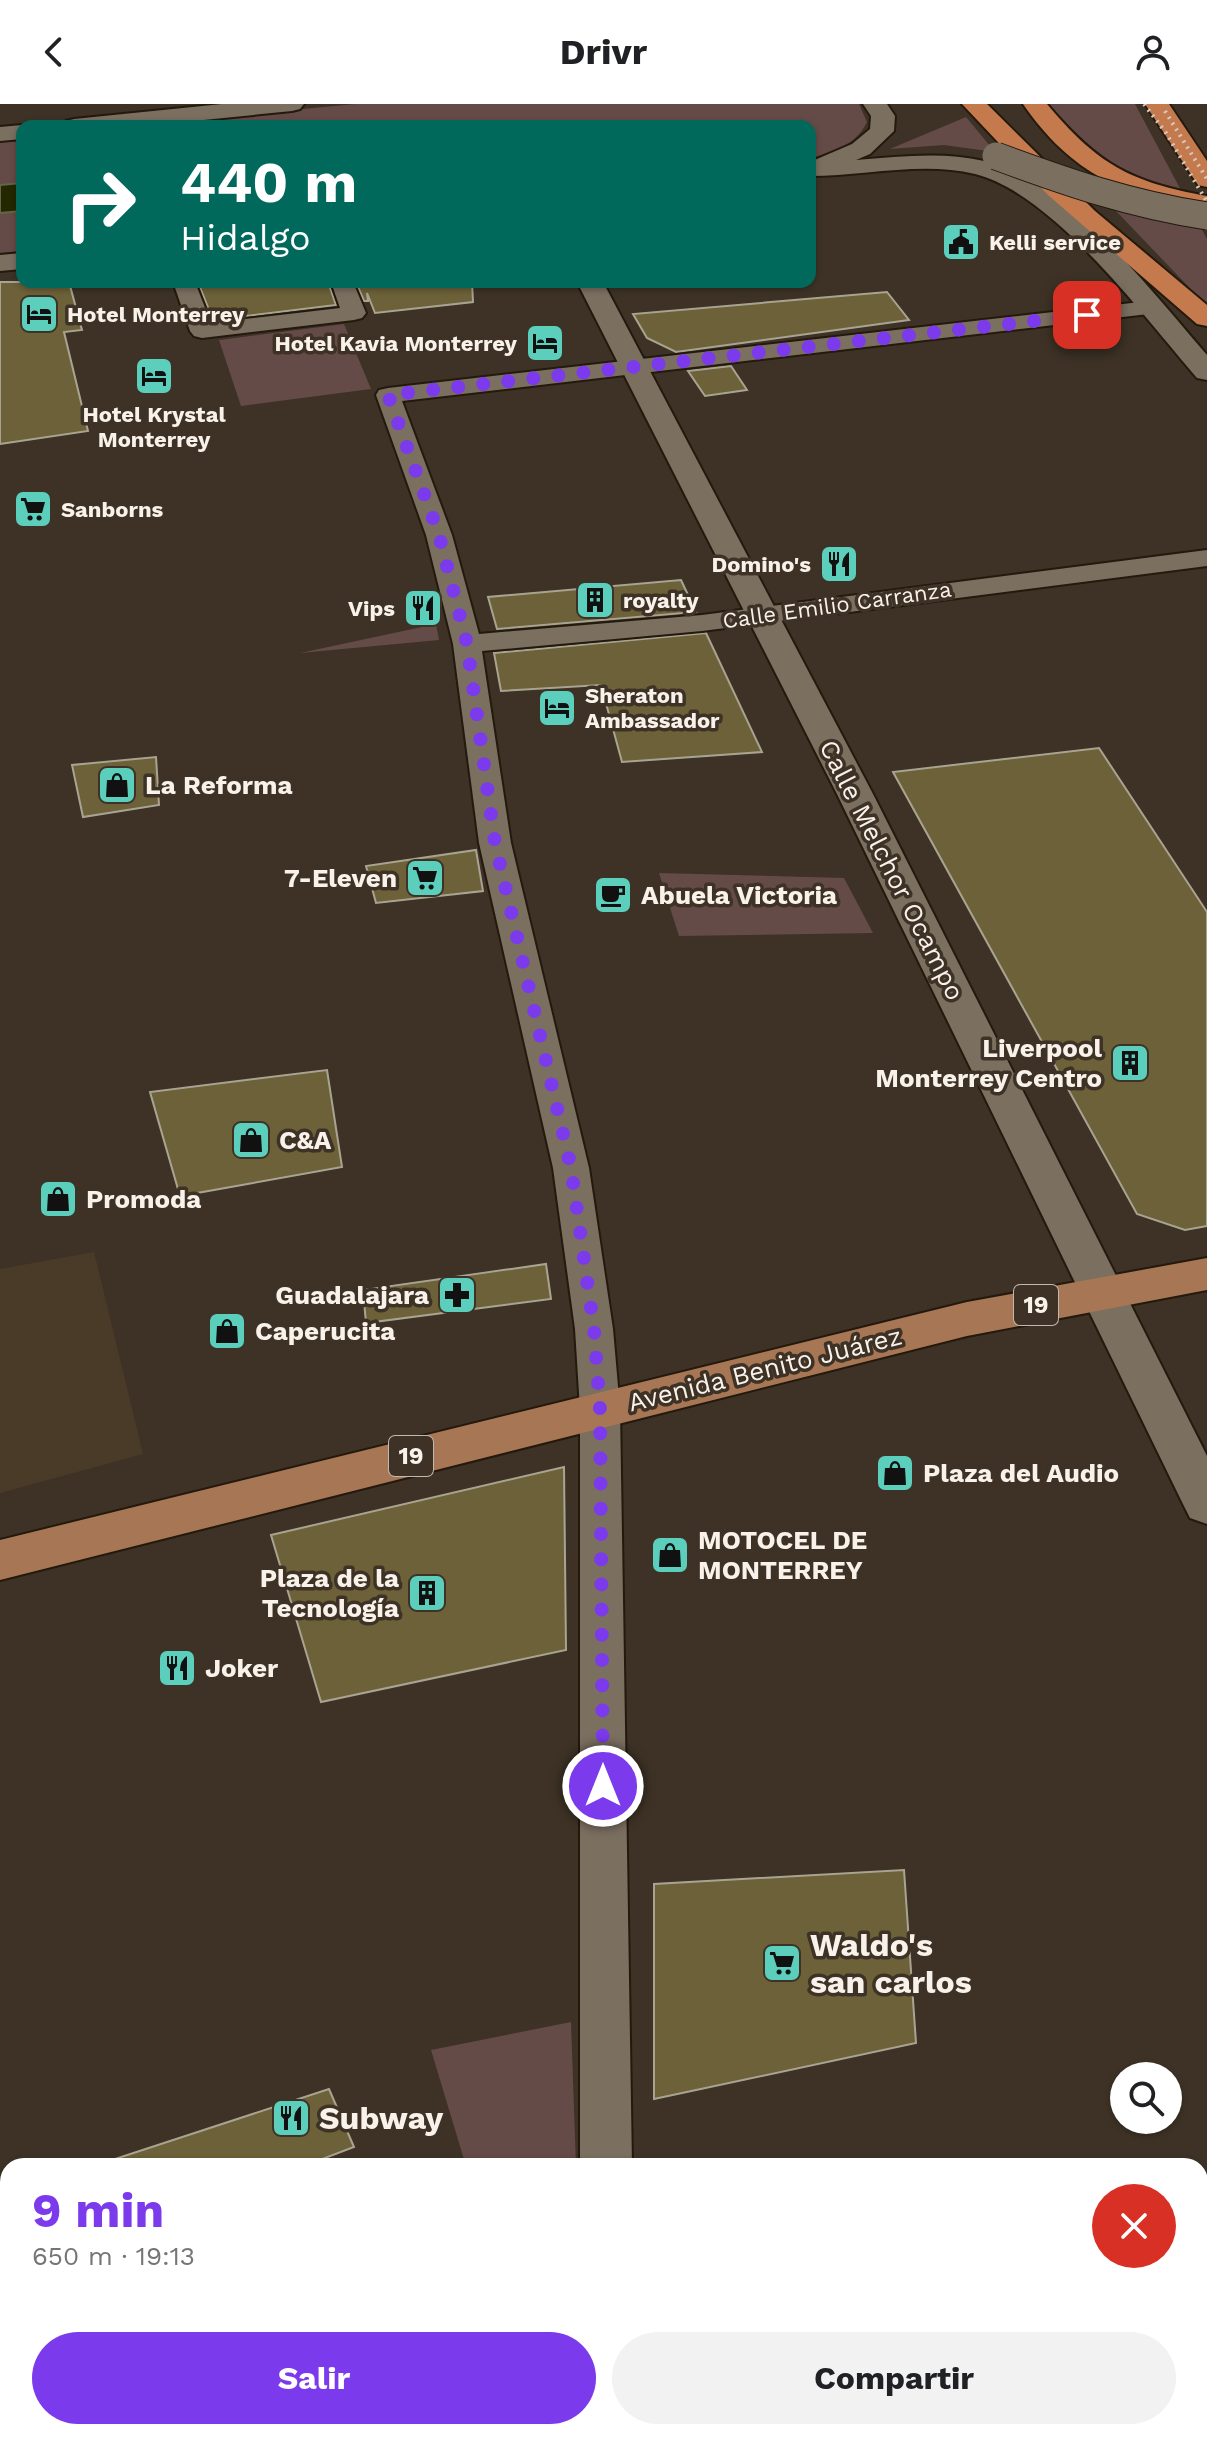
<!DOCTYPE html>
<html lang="es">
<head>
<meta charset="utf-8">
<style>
	:root { --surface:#fff; --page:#f2f2f2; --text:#202124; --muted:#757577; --accent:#7c3aed }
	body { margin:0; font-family:"Work Sans",sans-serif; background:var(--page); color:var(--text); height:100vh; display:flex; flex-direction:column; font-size:30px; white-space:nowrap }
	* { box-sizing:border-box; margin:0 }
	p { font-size:26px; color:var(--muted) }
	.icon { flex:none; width:44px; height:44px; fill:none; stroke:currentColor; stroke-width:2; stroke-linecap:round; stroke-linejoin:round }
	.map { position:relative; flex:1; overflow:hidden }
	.panel { position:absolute; left:0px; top:2054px; width:1208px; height:282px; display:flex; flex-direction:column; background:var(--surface); border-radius:24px 24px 0 0; box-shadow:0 2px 6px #0004 }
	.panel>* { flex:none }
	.banner { position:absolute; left:16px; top:16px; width:800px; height:168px; border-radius:16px; box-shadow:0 2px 6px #0004; background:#00695c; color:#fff; overflow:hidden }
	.tools { position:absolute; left:1110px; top:1958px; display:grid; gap:16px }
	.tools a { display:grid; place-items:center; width:72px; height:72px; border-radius:50%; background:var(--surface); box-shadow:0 2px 6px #0004; font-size:40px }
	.pin { position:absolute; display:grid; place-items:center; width:68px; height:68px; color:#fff; margin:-34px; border-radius:16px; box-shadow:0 4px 12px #0006 }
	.me { position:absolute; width:88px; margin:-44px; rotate:0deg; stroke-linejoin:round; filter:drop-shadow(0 0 6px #0008) }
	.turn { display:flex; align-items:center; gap:28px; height:168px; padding:0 32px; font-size:36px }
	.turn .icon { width:104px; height:104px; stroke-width:2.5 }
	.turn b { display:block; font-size:56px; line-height:68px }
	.round { display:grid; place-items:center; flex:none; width:84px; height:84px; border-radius:42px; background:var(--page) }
	.summary { display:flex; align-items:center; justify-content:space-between; height:136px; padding:0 32px }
	h1 { font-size:48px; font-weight:700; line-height:60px; color:var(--accent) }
	.button { display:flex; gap:16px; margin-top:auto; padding:16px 32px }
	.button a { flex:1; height:92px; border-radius:48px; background:var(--accent); color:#fff; font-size:32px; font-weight:700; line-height:92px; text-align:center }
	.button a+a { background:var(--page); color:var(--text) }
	header { display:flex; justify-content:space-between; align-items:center; height:104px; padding:0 32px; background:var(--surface); font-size:36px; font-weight:700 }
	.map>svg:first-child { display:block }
	.built { fill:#4a3b29 }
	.green { fill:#654b47 }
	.water { fill:#232801; stroke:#636547; stroke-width:2 }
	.building { fill:#6c6139; stroke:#a9a491; stroke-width:2 }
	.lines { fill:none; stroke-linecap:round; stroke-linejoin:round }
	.street-casing { stroke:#23190d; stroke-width:4 }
	.secondary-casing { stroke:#23190d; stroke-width:4 }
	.primary-casing { stroke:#23190d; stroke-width:4 }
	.highway-casing { stroke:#23190d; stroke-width:4 }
	.street { fill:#7b6f60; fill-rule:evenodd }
	.secondary { fill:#7b6f60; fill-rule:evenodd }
	.primary { fill:#a77655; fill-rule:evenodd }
	.highway { fill:#c57a4e; fill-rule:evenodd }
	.rail { stroke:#d2cac1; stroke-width:4; stroke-dasharray:2 5; stroke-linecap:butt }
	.secondary-bridge-casing { stroke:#23190d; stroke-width:29; stroke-linecap:butt }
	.secondary-bridge { stroke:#7b6f60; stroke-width:27 }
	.route { stroke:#7c3aed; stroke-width:14; stroke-dasharray:0 25.2 }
	.labels { text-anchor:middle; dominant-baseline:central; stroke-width:7; stroke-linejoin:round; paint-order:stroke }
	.far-poi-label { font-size:22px; font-weight:bold; fill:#f9f2ea; stroke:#3d3225; text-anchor:start }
	.far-street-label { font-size:22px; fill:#f9f2ea; stroke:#3d3225 }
	.shield { fill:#3d3225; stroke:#c1b8af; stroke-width:2 }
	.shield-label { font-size:24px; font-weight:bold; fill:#f9f2ea }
	.poi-label { font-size:26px; font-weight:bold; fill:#f9f2ea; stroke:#3d3225; text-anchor:start }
	.street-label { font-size:26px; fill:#f9f2ea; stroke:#3d3225 }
	.near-poi-label { font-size:32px; font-weight:bold; fill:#f9f2ea; stroke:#3d3225; text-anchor:start }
</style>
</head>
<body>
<header><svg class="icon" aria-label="back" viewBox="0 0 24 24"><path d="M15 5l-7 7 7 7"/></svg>Drivr<svg class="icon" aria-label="person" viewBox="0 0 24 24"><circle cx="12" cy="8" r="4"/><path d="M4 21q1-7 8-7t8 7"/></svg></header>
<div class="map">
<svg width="1207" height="2335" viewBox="0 0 1207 2335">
	<rect width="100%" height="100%" fill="#3d3225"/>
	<path class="built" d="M94 1148 143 1350 0 1389V1165Z"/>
	<g class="green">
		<path d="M355 0H859L867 18C855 42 835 47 810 54V22H126Z"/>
		<path d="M1040 0H1135L1207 135V202L1117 108Z"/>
		<path d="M966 13 995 48 944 41 890 45Z"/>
		<path d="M22 35V147L0 149V37Z"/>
		<path d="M344 220 371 285 241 302 219 236Z"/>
		<path d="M436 520 439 536 300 549Z"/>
		<path d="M659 769 844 774 873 829 679 832Z"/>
		<path d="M571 1918 576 2062H466L431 1946Z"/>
	</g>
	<path class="water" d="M22 79V107L0 109V81Z"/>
	<g class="building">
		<path d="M0 178H69L82 226 64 228 88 327 0 340Z"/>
		<path d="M198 178H328L336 201 213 216Z"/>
		<path d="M356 178H472L473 198 375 209 367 189 368 197H364Z"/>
		<path d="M887 188 909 216 676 248 647 234 633 210Z"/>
		<path d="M731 262 747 286 705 292 688 267Z"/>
		<path d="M681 476 696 508 497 525 488 493Z"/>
		<path d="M706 529 762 648 622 658 601 581 501 587 494 549Z"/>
		<path d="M1099 644 1207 808V1122L1185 1126 1137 1110 893 668Z"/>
		<path d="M156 653 159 701 83 713 72 661Z"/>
		<path d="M476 746 483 787 376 799 366 762Z"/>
		<path d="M327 966 342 1063 180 1092 150 988Z"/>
		<path d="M546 1160 551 1195 366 1219 363 1186Z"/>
		<path d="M564 1363 566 1546 321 1598 271 1431Z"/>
		<path d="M904 1766 916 1939 654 1995V1780Z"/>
		<path d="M329 1985 354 2043 304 2062H112V2056Z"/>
	</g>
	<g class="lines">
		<defs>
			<g id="street">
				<path d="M173 178H195L211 219 340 204 331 178H353L366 209 362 214 354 216 202 234 194 232 190 227Z"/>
				<path d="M1149 197 1157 199 1161 204 1157 209 402 297 452 431 479 530 702 511 1207 446V462L702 527 482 547 511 739 589 1064 613 1225 620 1305 632 2062H580V1305L575 1225 553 1064 479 739 453 540 426 431 376 291 379 286 388 284Z"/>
				<path d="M1207 2228V2282L1200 2284V2230Z"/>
				<path d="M592 2328H648L649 2335H593Z"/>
				<path d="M927 2328H1003L1000 2335H924Z"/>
			</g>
			<g id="secondary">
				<path d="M222 0H304L300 5 292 7 144 22H62L66 17 74 15Z"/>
				<path d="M863 0H887L895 12 894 27 870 50 856 56C898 53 942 47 984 57 1068 77 1152 188 1207 251V276L1197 274C1145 214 1053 89 975 70 923 57 863 72 810 72V58L852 40 870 25 871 12Z"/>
				<path d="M22 21 27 22H22V35L0 37V23Z"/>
				<path d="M22 149V165L0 167V151Z"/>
				<path d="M577 178H603L873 690 1207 1352V1420L1190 1414 1183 1400 837 690Z"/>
			</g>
			<path id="primary" d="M1207 1154V1186L967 1232 0 1476V1436L967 1198Z"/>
			<g id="highway">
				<path d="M962 0H987L1095 107 1207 201V222L1197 220 1048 91Z"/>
				<path d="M1023 0H1047C1097 60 1130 78 1207 92V108C1125 92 1072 71 1023 0Z"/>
				<path d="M1145 0H1169L1207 57V83L1198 81Z"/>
			</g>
		</defs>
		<use href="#street" class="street-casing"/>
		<use href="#secondary" class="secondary-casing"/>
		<use href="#primary" class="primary-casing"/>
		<use href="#highway" class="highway-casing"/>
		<use href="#street" class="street"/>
		<use href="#secondary" class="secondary"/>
		<use href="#primary" class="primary"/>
		<use href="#highway" class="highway"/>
		<g class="rail">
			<path d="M1144 0 1166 29 1207 98"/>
			<path d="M1165 7 1207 75"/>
		</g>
		<defs>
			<path id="secondary-bridge" d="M996 52C1069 79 1130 100 1207 112"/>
		</defs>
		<use href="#secondary-bridge" class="secondary-bridge-casing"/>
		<use href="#secondary-bridge" class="secondary-bridge"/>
	</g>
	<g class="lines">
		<path class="route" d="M603 1682 600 1305 594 1225 571 1064 495 739 467 540 439 431 388 291 1087 211"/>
	</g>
	<defs>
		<symbol id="civic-square" viewBox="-11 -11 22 22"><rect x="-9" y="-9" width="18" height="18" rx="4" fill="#5bcebc" stroke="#3d3225"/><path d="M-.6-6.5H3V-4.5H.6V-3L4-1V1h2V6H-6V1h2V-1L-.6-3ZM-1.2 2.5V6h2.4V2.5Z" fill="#111"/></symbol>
		<symbol id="hotel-square" viewBox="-11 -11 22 22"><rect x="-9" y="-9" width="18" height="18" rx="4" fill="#5bcebc" stroke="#3d3225"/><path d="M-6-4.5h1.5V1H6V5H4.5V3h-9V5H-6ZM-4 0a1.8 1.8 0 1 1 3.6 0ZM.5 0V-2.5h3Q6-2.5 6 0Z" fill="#111"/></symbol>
		<symbol id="supermarket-square" viewBox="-11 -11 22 22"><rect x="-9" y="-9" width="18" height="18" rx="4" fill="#5bcebc" stroke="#3d3225"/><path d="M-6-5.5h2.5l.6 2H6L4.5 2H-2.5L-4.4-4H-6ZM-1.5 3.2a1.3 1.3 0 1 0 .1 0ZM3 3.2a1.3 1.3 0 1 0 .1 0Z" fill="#111"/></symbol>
		<symbol id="restaurant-square" viewBox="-11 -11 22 22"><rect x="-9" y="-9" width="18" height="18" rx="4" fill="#5bcebc" stroke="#3d3225"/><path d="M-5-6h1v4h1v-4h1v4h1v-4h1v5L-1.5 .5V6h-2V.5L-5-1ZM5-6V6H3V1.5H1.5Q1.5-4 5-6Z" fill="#111"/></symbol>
		<symbol id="building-square" viewBox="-11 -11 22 22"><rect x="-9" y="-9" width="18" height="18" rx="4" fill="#5bcebc" stroke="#3d3225"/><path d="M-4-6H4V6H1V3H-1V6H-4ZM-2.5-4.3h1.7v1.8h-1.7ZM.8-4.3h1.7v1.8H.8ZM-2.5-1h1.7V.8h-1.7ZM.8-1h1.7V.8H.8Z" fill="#111"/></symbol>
		<symbol id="shop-square" viewBox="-11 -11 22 22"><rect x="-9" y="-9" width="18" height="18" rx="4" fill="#5bcebc" stroke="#3d3225"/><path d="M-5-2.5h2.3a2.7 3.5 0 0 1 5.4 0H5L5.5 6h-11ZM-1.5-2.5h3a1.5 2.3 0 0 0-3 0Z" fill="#111"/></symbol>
		<symbol id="cafe-square" viewBox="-11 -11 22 22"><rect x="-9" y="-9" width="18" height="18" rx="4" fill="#5bcebc" stroke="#3d3225"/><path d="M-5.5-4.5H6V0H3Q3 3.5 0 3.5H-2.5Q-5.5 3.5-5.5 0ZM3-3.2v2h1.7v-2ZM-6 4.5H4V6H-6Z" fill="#111"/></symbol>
		<symbol id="pharmacy-square" viewBox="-11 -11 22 22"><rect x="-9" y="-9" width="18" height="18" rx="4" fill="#5bcebc" stroke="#3d3225"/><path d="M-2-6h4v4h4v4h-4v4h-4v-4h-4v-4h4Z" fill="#111"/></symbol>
	</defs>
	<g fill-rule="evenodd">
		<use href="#civic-square" x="939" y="116" width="44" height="44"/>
		<use href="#hotel-square" x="17" y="188" width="44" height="44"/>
		<use href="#hotel-square" x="523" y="217" width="44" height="44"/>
		<use href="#hotel-square" x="132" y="250" width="44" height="44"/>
		<use href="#supermarket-square" x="11" y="383" width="44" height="44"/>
		<use href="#restaurant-square" x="817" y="438" width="44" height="44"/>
		<use href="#building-square" x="573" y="474" width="44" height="44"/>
		<use href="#restaurant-square" x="401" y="482" width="44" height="44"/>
		<use href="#hotel-square" x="535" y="582" width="44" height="44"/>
		<use href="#shop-square" x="95" y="659" width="44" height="44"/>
		<use href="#supermarket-square" x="403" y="752" width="44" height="44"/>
		<use href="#cafe-square" x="591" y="769" width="44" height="44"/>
		<use href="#building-square" x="1108" y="937" width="44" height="44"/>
		<use href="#shop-square" x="229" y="1014" width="44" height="44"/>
		<use href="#shop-square" x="36" y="1073" width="44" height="44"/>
		<use href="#pharmacy-square" x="435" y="1169" width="44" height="44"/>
		<use href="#shop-square" x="205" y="1205" width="44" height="44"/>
		<use href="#shop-square" x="873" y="1347" width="44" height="44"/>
		<use href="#shop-square" x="648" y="1429" width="44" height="44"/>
		<use href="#building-square" x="405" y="1467" width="44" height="44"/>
		<use href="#restaurant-square" x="155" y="1542" width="44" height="44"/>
		<use href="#supermarket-square" x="760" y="1837" width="44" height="44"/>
		<use href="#restaurant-square" x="269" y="1992" width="44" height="44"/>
	</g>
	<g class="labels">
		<g class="far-poi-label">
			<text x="989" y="138">Kelli service</text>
			<text x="67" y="210">Hotel Monterrey</text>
			<text x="517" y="239" text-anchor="end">Hotel Kavia Monterrey</text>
			<text x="154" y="310" text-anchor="middle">Hotel Krystal<tspan x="154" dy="25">Monterrey</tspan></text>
			<text x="61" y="405">Sanborns</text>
			<text x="811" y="460" text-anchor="end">Domino's</text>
			<text x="623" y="496">royalty</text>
			<text x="395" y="504" text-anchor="end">Vips</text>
			<text x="585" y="591">Sheraton<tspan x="585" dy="25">Ambassador</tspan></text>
		</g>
		<g class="far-street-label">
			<text transform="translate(837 501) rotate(-8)">Calle Emilio Carranza</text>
		</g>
		<g class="shield">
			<rect x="1014" y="1181" width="44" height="40" rx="6"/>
			<rect x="389" y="1332" width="44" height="40" rx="6"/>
		</g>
		<g class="shield-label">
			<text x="1036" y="1201">19</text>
			<text x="411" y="1352">19</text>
		</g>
		<g class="poi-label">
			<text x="145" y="681">La Reforma</text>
			<text x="397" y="774" text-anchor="end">7-Eleven</text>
			<text x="641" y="791">Abuela Victoria</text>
			<text x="1102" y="944" text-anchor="end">Liverpool<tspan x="1102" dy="30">Monterrey Centro</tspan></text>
			<text x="279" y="1036">C&amp;A</text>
			<text x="86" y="1095">Promoda</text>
			<text x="429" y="1191" text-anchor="end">Guadalajara</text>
			<text x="255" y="1227">Caperucita</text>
			<text x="923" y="1369">Plaza del Audio</text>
			<text x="698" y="1436">MOTOCEL DE<tspan x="698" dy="30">MONTERREY</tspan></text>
			<text x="399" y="1474" text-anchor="end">Plaza de la<tspan x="399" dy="30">Tecnología</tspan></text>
			<text x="205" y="1564">Joker</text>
		</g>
		<g class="street-label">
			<text transform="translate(892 766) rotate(63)">Calle Melchor Ocampo</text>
			<text transform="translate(765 1265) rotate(-14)">Avenida Benito Juárez</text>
		</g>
		<g class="near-poi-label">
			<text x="810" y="1841">Waldo's<tspan x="810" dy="37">san carlos</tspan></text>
			<text x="319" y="2014">Subway</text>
		</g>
	</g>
</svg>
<div class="tools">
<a><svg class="icon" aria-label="search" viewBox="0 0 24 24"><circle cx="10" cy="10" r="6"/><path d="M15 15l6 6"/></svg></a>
</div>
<div class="pin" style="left:1087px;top:211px;background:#d93025"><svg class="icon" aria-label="arrive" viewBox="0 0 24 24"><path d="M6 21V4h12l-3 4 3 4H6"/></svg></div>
<svg class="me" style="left:603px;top:1682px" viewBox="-20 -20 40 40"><circle r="17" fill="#7c3aed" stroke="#fff" stroke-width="3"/><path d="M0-11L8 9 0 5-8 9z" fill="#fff"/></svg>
<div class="banner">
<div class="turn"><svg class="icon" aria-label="right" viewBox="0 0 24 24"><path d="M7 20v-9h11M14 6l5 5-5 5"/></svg><div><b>440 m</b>Hidalgo</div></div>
</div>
<section class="panel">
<div class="summary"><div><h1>9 min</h1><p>650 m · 19:13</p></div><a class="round" style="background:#d93025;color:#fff"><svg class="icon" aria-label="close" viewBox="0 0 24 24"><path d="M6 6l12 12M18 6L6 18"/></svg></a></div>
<div class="button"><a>Salir</a><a>Compartir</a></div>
</section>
</div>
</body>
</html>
